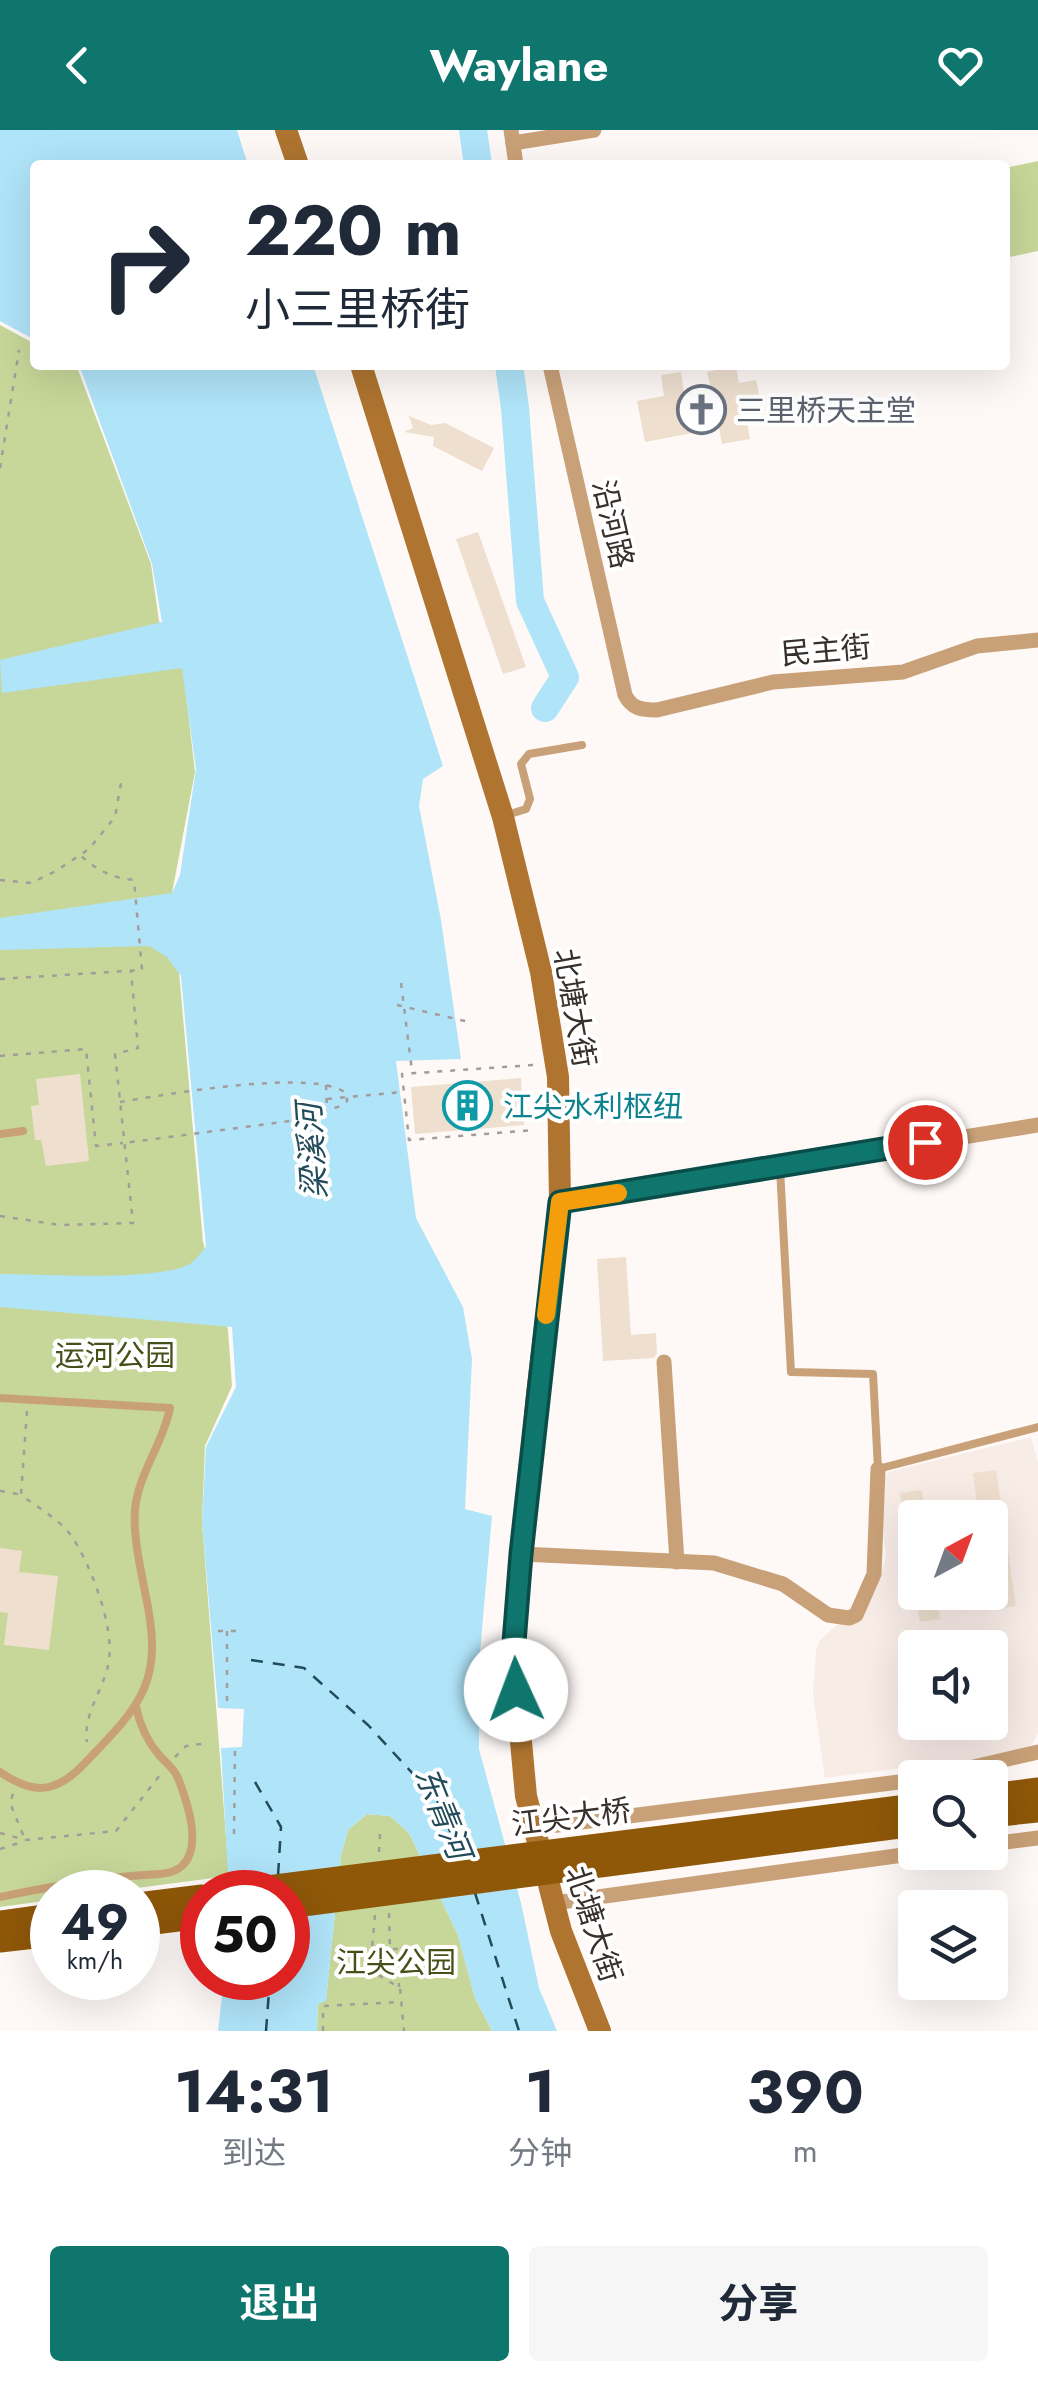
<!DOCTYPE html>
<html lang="zh">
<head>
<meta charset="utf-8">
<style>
	:root { --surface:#fff; --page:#f6f6f7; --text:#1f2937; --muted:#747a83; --accent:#0f766e }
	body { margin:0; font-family:Jost,"Noto Sans SC",sans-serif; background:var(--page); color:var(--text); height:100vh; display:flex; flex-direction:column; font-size:38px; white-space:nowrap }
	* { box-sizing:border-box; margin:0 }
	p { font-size:32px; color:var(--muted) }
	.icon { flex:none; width:55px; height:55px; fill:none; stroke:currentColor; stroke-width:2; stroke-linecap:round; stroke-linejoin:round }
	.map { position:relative; height:1901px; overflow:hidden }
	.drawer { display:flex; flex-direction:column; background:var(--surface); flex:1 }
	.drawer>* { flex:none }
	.banner { position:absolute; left:30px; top:30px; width:980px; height:210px; border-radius:10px; box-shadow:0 10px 40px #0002; background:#fff; color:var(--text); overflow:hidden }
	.needle { width:65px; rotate:41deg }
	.controls { position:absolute; left:898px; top:1370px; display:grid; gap:20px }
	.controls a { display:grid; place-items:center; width:110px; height:110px; border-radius:10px; background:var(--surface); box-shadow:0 10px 40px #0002; font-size:50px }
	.speed { position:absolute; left:30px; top:1740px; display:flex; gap:20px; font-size:50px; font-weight:700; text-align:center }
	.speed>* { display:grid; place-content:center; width:130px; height:130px; border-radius:50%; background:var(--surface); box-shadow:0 10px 40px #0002; line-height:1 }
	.speed small { font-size:25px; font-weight:400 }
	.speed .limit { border:15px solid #d22; background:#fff; color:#111 }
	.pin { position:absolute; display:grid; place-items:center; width:85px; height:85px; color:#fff; margin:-42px; border:5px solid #fff; border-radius:50%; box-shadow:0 2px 10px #0007 }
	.me { position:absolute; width:110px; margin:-55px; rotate:358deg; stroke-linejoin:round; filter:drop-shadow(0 0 8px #0008) }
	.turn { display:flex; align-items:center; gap:35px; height:210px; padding:0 50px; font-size:45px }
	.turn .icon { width:130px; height:130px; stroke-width:2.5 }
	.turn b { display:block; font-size:70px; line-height:85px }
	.eta { display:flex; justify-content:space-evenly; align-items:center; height:170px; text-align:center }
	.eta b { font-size:60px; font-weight:700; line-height:70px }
	.action { display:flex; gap:20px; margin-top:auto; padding:20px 50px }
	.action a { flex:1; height:115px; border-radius:10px; background:var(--accent); color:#fff; font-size:40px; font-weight:700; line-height:115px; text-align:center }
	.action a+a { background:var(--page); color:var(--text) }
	header { display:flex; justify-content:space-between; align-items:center; height:130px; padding:0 50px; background:var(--accent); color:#fff; font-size:45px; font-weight:700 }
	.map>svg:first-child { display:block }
	.built { fill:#f8ece7; fill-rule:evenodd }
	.green { fill:#c7d799 }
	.water { fill:#b0e4f9 }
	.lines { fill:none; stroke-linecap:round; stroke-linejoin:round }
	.river { stroke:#b0e4f9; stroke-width:28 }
	.ferry { stroke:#234c5b; stroke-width:2.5; stroke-dasharray:12 10; stroke-linecap:butt }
	.building { fill:#eedfcf }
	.path { stroke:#a39d9a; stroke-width:2.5; stroke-dasharray:5 8; stroke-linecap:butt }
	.service { stroke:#c9a178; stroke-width:8 }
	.minor { stroke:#c9a178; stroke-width:15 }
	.secondary { stroke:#ae7430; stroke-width:22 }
	.primary { stroke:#8f5809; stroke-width:25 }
	.path-bridge { stroke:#a39d9a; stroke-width:2.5; stroke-dasharray:5 8; stroke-linecap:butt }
	.primary-bridge { stroke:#8f5809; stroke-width:25 }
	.route-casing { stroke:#0a4d48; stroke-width:25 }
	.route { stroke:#0f766e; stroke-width:18 }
	.slow { stroke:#f59e0b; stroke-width:18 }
	.labels { text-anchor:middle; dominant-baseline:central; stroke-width:8; stroke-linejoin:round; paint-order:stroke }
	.worship-label { font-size:30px; fill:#5b616d; stroke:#fff; text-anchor:start }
	.street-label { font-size:30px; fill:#38302c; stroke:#fff }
	.culture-label { font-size:30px; fill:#0d838f; stroke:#fff; text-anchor:start }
	.park-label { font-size:30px; fill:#46511a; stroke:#fff }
	.water-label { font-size:32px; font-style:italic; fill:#234c5b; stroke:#fff }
</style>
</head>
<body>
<header><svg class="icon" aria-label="back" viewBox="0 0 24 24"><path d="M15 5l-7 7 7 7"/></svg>Waylane<svg class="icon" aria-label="heart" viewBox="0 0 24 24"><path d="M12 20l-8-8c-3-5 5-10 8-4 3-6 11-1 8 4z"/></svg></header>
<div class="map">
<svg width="1038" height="1901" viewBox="0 0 1038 1901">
	<rect width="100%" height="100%" fill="#fef9f7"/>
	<path class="built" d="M1031 1307 1038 1333V1603L1032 1614 1022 1623 825 1648 813 1564 816 1519 820 1510 870 1466 881 1447 886 1426 878 1361 888 1342ZM915 1388H990V1462H915ZM915 1518H990V1592H915Z"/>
	<g class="green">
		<path d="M1038 31V121L1005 128V38Z"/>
		<path d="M0 195 35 214V235L77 237 151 434 159 491 183 538 195 642 172 763 203 1112 228 1200 232 1256 205 1316 202 1391 229 1746 106 1762H52V1770L0 1777Z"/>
		<path d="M367 1684 390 1686 409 1703 458 1805 475 1868 492 1901H317L318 1874 326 1870 341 1725 348 1700Z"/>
	</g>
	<g class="water">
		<path d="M0 0H237L248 35H35V210L0 191Z"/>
		<path d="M79 235H313L443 636 423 649 419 676 441 790 461 929 396 931 416 1088 463 1177 472 1229 465 1379 492 1386 480 1522 479 1619 521 1773 539 1858 557 1901H492L475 1868 458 1805 409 1703 390 1686 367 1684 348 1700 341 1725 326 1871 318 1874 317 1901H218L224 1848H288V1762H229L221 1618 242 1617 244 1579 218 1578 202 1392 206 1317 236 1257 232 1197 0 1177V1144C43 1144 155 1152 190 1134 196 1130 201 1122 206 1117L181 846 167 827 149 816 0 820V788L172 763 180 745 196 639 182 538 2 563 0 530 162 492 152 434Z"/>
	</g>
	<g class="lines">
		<g class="river">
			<path d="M473 0 478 35"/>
			<path d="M509 235 515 278 530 471 565 547 545 578"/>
		</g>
		<g class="ferry">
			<path d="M251 1530 304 1538 368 1595 437 1670 459 1723"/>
			<path d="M255 1652 281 1697 278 1746"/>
			<path d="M475 1763 519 1901"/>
			<path d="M266 1901 270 1848"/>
		</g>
	</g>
	<g class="building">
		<path d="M736 236 739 253 756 250 764 289 747 292 750 309 722 314 719 298 645 312 637 271 664 266 661 245 681 242 684 263 711 258 707 242Z"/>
		<path d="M409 286 431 295 445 293 494 318 482 341 433 316 434 307 404 302 413 298Z"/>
		<path d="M478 402 526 537 503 544 456 409Z"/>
		<path d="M80 944 89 1031 46 1036 41 1010H35L31 976 39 975 36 949Z"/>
		<path d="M521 948 524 995 415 1004 411 957Z"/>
		<path d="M626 1127 631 1205 656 1203 657 1223 654 1228 603 1231 597 1129Z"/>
		<path d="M996 1340 1016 1476 994 1480 990 1453V1388H979L973 1343Z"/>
		<path d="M922 1360 926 1388H915V1415H908L900 1363Z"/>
		<path d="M0 1418 22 1421 19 1442 58 1446 49 1520 4 1515 8 1483 0 1482Z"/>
		<path d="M915 1462H936L940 1489 920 1492Z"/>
	</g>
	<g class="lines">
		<g class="path">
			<path d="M0 338 19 220"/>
			<path d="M0 750 31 753 56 741 89 719 115 687 121 653"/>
			<path d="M0 849 142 840 134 750C111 748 97 740 80 725"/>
			<path d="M401 853 412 941"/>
			<path d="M397 875 469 892"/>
			<path d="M0 926 86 919 96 1016 123 1013"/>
			<path d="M533 935 402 944 409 1010 535 1000"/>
			<path d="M326 955 327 981"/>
			<path d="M327 969 402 962"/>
			<path d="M0 1086 60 1095 133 1093 115 924 138 918 131 841"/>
			<path d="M27 1281 21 1365C37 1377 57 1388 70 1404 90 1432 114 1495 109 1530 105 1559 83 1581 87 1612"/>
			<path d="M0 1361 18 1364"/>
			<path d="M218 1501H237"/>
			<path d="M227 1501V1578"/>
			<path d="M175 1627 186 1616 208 1613"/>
			<path d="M13 1664 10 1673 24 1707"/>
			<path d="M0 1703 26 1710 116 1701 160 1645"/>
			<path d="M234 1704 235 1617"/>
			<path d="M0 1719 22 1712"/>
			<path d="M379 1722 380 1704"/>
			<path d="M389 1783 390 1819H398L399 1857"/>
			<path d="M375 1785 370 1840 400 1858 404 1901"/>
			<path d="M323 1901V1876L399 1872"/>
		</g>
		<g class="service">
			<path d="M507 685 526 679 530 669 521 634 529 624 582 615"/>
			<path d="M0 1004 23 1001"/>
			<path d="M780 1039 791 1242 873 1244 878 1339 1038 1297"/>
			<path d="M0 1268 170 1278C163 1314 139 1342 135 1379 133 1407 140 1435 145 1462 165 1553 142 1574 81 1637 53 1665 31 1663 0 1642"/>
			<path d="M0 1767C48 1757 96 1748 145 1745 158 1744 171 1745 182 1736 203 1717 187 1671 178 1648 174 1638 166 1633 159 1625 146 1610 140 1595 136 1577"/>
		</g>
		<g class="minor">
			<path d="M511 0 516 35"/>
			<path d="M513 13 594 0"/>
			<path d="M550 235 625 565C632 579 642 580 657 580L773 552 903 542 977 516 1038 510"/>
			<path d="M560 1072 1038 995"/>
			<path d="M664 1232 677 1432"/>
			<path d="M521 1424 714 1433 783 1454 828 1485 849 1488 856 1485 874 1444 878 1339"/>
			<path d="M926 1648 1038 1622"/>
			<path d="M534 1698 915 1650"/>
			<path d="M990 1714 1038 1708"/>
			<path d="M554 1773 925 1722"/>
		</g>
		<g class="secondary">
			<path d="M286 0 298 35"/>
			<path d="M361 235 503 687 541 842 558 947 560 1072 537 1264 513 1525 526 1666 561 1801 600 1901"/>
		</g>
		<g class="primary">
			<path d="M990 1666 1038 1660"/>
			<path d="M990 1685 1038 1680"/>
			<path d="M138 1775 202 1767"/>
			<path d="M0 1793 52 1786"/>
			<path d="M138 1794 202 1786"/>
			<path d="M0 1810 52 1804"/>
		</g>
		<path class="path-bridge" d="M120 972C163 965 318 937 347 964V971L341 976 290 991 124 1013"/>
		<g class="primary-bridge">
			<path d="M235 1762 915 1676"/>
			<path d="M288 1776 915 1694"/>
		</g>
	</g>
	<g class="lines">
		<defs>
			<path id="route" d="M516 1560 513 1525 521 1424 560 1072 925 1012"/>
		</defs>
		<use href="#route" class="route-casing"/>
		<use href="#route" class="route"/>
		<path class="slow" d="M546 1185 560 1072 618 1063"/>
	</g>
	<defs>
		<symbol id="church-ring" viewBox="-11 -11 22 22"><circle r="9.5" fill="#fff" stroke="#6b7280" stroke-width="1.5"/><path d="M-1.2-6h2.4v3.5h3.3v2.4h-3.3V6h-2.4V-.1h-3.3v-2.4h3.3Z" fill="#6b7280"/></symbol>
		<symbol id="building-ring" viewBox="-11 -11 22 22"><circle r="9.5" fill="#fff" stroke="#0f9aa8" stroke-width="1.5"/><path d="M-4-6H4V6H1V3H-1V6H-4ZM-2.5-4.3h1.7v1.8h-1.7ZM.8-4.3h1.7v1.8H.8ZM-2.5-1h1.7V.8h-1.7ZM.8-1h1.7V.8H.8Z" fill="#0f9aa8"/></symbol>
	</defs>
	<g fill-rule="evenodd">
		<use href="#church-ring" x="674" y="252" width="55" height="55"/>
		<use href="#building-ring" x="440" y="948" width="55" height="55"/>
	</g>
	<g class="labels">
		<g class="worship-label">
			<text x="736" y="280">三里桥天主堂</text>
		</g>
		<g class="street-label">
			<text transform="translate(613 394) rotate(77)">沿河路</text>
			<text transform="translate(826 520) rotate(-5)">民主街</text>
			<text transform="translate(575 878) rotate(80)">北塘大街</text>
			<text transform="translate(571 1687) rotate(-7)">江尖大桥</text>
			<text transform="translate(594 1794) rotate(72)">北塘大街</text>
		</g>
		<g class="culture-label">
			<text x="503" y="976">江尖水利枢纽</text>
		</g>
		<g class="park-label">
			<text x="115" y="1225">运河公园</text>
			<text x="396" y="1832">江尖公园</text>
		</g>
		<g class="water-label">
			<text transform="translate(312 1021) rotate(-94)">梁溪河</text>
			<text transform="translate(443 1683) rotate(68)">东青河</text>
		</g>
	</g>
</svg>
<div class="controls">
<a><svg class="needle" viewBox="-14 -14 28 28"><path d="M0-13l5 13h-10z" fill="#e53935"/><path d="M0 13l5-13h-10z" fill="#747a83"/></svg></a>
<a><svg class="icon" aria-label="sound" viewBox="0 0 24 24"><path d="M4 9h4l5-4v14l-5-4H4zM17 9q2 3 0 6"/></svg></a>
<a><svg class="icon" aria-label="search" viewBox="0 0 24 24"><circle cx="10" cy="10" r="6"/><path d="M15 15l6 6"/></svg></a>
<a><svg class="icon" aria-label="layers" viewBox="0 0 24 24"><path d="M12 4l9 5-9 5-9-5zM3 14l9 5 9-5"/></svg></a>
</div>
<div class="speed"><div>49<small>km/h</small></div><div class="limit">50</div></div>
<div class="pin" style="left:925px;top:1012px;background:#d93025"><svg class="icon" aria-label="arrive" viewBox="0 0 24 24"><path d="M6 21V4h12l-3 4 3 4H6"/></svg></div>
<svg class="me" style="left:516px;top:1560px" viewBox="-20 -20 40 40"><circle r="19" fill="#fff"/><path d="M0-13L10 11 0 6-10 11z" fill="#0f766e"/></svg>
<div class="banner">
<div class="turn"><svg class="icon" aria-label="right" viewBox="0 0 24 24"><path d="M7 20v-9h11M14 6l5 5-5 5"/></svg><div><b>220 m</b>小三里桥街</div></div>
</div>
</div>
<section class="drawer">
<div class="eta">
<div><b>14:31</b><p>到达</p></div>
<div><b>1</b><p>分钟</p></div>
<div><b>390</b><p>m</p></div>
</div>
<div class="action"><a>退出</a><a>分享</a></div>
</section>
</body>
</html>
